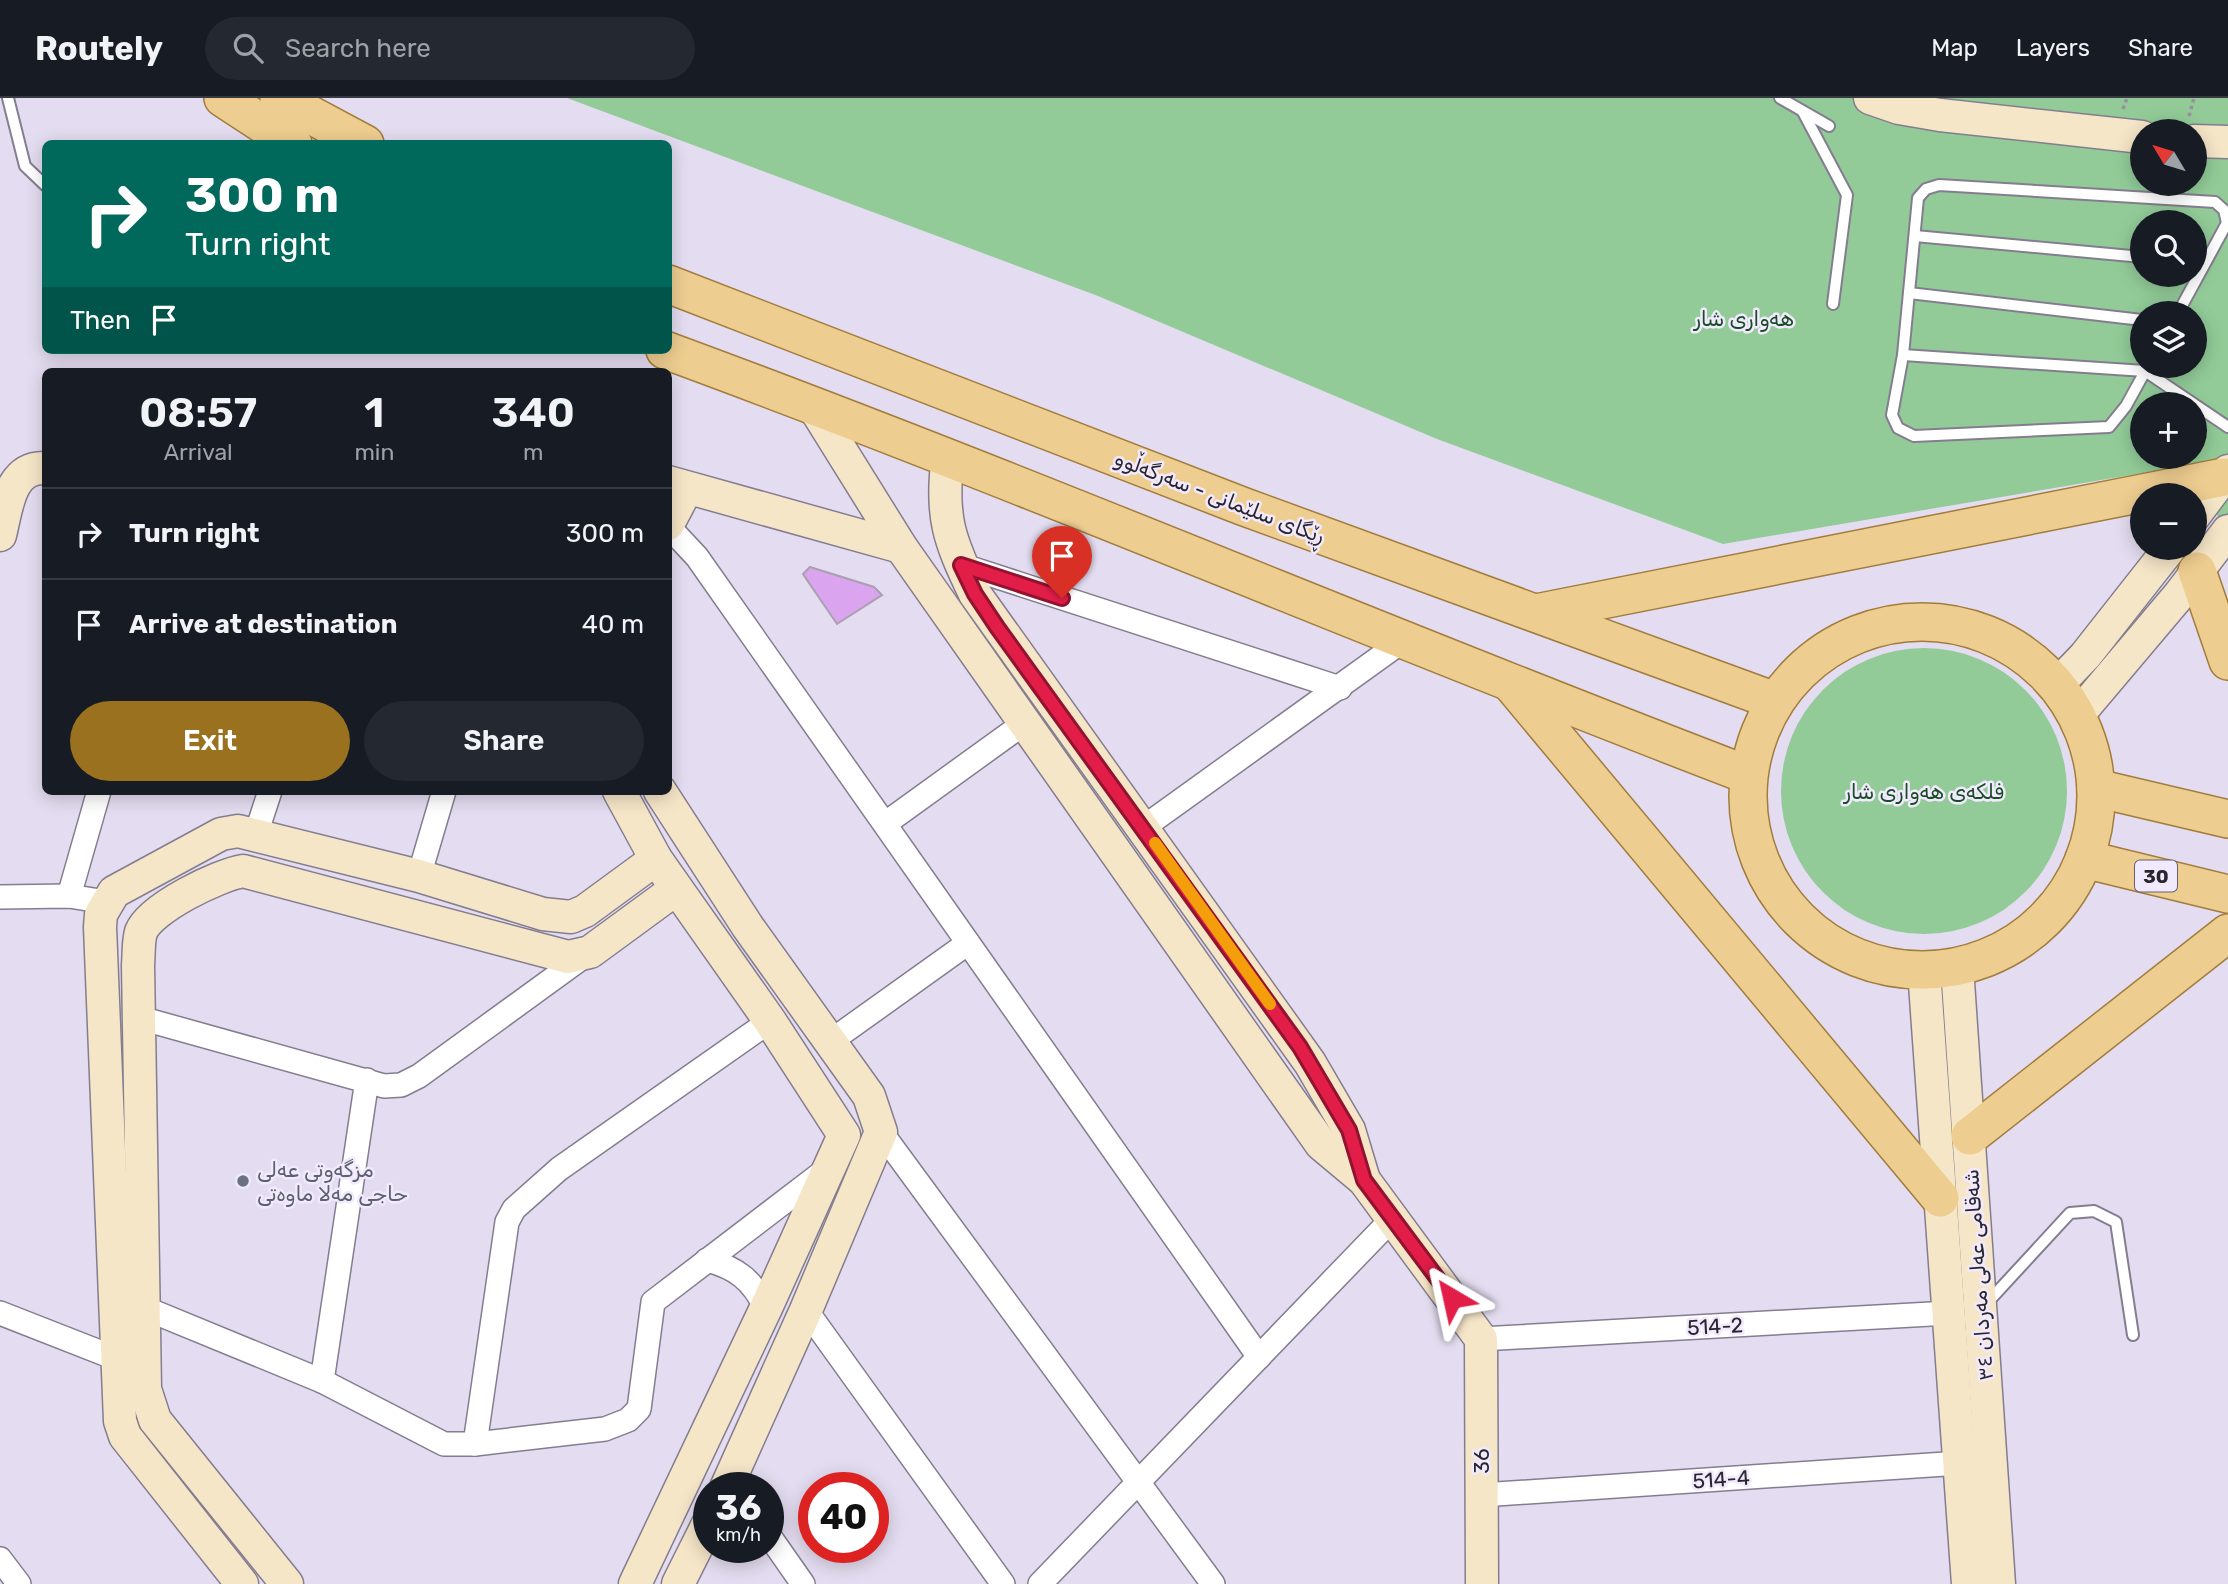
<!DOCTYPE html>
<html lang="en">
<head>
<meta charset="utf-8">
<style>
	:root { --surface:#171b24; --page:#242831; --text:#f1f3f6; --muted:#9ea1a6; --line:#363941; --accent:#9a711e }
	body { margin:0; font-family:Rubik,"Noto Sans Arabic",sans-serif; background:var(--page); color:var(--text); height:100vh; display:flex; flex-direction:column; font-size:26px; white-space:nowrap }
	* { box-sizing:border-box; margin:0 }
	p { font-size:23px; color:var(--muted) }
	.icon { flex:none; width:38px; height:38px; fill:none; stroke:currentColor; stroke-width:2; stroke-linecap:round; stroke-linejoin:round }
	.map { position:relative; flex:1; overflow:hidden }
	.side { position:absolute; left:42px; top:270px; width:630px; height:427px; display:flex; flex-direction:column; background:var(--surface); border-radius:10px; box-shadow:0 4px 18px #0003 }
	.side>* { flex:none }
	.guide { position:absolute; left:42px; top:42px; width:630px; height:214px; border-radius:10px; box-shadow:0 4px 18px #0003; background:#00695c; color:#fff; overflow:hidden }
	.needle { width:46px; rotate:308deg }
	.buttons { position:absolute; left:2130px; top:21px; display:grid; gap:14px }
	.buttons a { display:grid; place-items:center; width:77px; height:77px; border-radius:50%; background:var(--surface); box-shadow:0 4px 18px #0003; font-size:35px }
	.speed { position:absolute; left:693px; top:1374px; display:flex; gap:14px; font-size:35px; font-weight:700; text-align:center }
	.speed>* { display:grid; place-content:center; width:91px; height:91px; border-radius:50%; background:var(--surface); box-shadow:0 4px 18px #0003; line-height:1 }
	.speed small { font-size:18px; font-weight:400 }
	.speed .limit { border:10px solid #d22; background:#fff; color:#111 }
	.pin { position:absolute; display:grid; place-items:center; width:60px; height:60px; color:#fff; margin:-72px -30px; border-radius:50% 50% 50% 0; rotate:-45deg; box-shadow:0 0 7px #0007 }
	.pin .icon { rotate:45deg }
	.me { position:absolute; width:77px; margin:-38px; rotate:324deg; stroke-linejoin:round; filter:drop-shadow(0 0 5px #0008) }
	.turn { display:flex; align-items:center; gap:24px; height:147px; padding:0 28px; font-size:32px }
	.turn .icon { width:91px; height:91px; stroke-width:2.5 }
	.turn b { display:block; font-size:49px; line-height:60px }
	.then { display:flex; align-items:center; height:66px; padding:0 28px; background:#0003; gap:14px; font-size:26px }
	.eta { display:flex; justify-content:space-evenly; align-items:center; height:119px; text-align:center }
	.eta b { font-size:42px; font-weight:600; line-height:49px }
	.action { display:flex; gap:14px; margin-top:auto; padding:14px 28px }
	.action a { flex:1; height:80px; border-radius:42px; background:var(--accent); color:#fff; font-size:28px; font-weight:600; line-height:80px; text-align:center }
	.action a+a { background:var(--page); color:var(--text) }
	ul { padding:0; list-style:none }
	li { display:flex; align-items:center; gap:21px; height:91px; padding:0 28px; border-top:2px solid var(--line) }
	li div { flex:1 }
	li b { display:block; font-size:26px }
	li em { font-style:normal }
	header { display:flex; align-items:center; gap:42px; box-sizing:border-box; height:98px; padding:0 35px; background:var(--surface); border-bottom:2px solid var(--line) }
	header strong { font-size:33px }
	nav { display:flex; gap:38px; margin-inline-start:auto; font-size:24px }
	.search { width:490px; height:63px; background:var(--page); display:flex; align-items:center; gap:18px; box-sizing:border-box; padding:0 24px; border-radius:38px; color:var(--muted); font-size:26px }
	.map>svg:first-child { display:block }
	.green { fill:#92cb98; fill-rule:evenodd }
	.building { fill:#daa4ef; stroke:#ab9fb0; stroke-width:2 }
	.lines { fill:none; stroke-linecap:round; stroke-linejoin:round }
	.lane-casing { stroke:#847d8f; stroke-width:14 }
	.street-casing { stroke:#847d8f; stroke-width:26 }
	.secondary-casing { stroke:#847d8f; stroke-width:35 }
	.primary-casing { stroke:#a17d3d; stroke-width:40 }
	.path { stroke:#97919f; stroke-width:3.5; stroke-dasharray:3.5 3.5; stroke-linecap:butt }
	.lane { stroke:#fff; stroke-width:10 }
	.street { stroke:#fff; stroke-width:23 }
	.secondary { stroke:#f6e6c8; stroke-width:32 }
	.primary { stroke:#eecd90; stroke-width:37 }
	.route-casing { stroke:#92132f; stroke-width:18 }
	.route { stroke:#e11d48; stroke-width:12 }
	.slow { stroke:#f59e0b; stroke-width:12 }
	.worship-dot { fill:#6b7280; stroke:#f1e9fd; stroke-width:2.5 }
	.labels { text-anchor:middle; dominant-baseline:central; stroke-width:5; stroke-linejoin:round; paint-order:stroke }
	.shield { fill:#f1e9fd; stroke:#65606b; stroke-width:2 }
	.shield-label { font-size:19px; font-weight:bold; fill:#29262d }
	.park-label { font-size:21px; fill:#184d23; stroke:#f1e9fd }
	.street-label { font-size:21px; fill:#29262d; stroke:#f1e9fd }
	.worship-label { font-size:21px; fill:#5b616d; stroke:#f1e9fd; text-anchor:start }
</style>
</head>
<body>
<header>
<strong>Routely</strong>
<div class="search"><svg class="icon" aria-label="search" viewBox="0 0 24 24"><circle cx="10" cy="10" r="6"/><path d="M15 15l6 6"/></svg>Search here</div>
<nav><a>Map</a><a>Layers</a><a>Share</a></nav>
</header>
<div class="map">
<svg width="2228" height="1486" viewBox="0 0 2228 1486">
	<rect width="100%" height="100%" fill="#e4dcf0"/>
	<g class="green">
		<path d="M567 0H2228V454L2202 365 1723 446 1437 341 1098 198ZM2142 33H2194V86H2142ZM2142 124H2194V177H2142ZM2142 215H2194V268H2142ZM2142 306H2194V359H2142Z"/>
		<circle cx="1924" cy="693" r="143"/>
	</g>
	<path class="building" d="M810 469 874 489 882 497 837 526 803 476Z"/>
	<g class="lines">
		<defs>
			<g id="lane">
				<path d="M8 0 25 68 46 88"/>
				<path d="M1780 0 1829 28"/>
				<path d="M1803 14 1847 97 1833 206"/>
				<path d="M1915 138 2142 159"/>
				<path d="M1909 195 2142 222"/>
				<path d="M1903 257 2145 273 2228 329"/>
				<path d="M2148 268 2126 308 2109 329 1914 338 1898 330 1892 317 1903 257 1918 100 1926 91 1939 87 2215 104 2224 112 2227 125 2178 215"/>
				<path d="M1987 1205 2070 1115 2094 1113 2116 1124 2133 1237"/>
			</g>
			<g id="street">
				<path d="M668 428 697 459 1259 1259"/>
				<path d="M961 467 1340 590"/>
				<path d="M886 725 1023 626"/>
				<path d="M1144 729 1404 542"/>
				<path d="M256 736 270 693"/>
				<path d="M419 778 444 693"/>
				<path d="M69 798 99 693"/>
				<path d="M0 799 69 798 106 804"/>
				<path d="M140 920 384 988 401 987 419 978 587 856"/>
				<path d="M831 943 968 845"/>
				<path d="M881 1034 1213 1486"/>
				<path d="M707 1162C737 1170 752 1182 766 1210"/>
				<path d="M142 1209 322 1283 444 1346H475L605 1331 628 1322 639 1311 653 1204 827 1071"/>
				<path d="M806 1212 1003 1486"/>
				<path d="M0 1215 115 1260"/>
				<path d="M1481 1241 1949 1215"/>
				<path d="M322 1283 367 982"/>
				<path d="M475 1346 507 1124 514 1111 559 1071 770 923"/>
				<path d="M1482 1397 1960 1365"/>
				<path d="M768 1436 803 1486"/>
				<path d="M0 1461 19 1486"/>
				<path d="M1040 1486 1393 1120"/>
			</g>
			<g id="secondary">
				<path d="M1870 0 1899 10 1940 17 2142 39"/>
				<path d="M2194 43 2228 44"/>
				<path d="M812 306 901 449 1321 1046 1364 1082 1481 1241 1482 1486"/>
				<path d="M948 358C940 418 949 442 975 496L1310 965 1349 1032 1364 1082"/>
				<path d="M668 384 901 449"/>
				<path d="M2194 418 2228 373"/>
				<path d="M668 426 687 390"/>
				<path d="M0 437C7 410 9 368 46 370"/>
				<path d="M2057 587 2085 558 2170 450"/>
				<path d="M2077 618 2180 496 2228 433"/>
				<path d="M619 693 656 761 770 923 844 1037 766 1210 635 1486"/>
				<path d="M660 693 748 829 869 998 881 1034 806 1212 726 1390"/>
				<path d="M1957 869 1999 1486"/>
				<path d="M1924 872 1968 1486"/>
				<path d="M242 1486 125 1338 120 1323 100 829 101 816 114 794 221 736 238 733 419 778 543 816 571 819 585 813 656 761"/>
				<path d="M287 1486 155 1322 145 1291 138 867C139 856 138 844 141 834 150 810 219 777 243 773L568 859 590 854 676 791"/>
				<path d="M678 1486 709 1424"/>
			</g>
			<g id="primary">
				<path d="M223 0 293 46"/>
				<path d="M279 0 365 46"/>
				<path d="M668 186 1242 408 1775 603"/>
				<path d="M665 252C1029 386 1386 539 1748 677"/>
				<path d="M2197 473 2228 563"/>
				<path d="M1536 515 2224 379"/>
				<circle cx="1922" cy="698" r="174"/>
				<path d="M1513 588 1940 1100"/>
				<path d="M2096 690 2228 721"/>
				<path d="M2084 761 2228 796"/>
				<path d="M1970 1038 2228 835"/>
			</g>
		</defs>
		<use href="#lane" class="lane-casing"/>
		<use href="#street" class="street-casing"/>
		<use href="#secondary" class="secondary-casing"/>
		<use href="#primary" class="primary-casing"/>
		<g class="path">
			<path d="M2123 11 2127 0"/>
			<path d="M2189 18 2194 0"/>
		</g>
		<use href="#lane" class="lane"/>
		<use href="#street" class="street"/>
		<use href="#secondary" class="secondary"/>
		<use href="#primary" class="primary"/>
	</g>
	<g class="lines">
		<defs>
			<path id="route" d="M1062 500 961 467 975 496 997 529 1300 949 1349 1032 1364 1082 1452 1200"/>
		</defs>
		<use href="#route" class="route-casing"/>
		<use href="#route" class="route"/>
		<path class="slow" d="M1155 745 1270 906"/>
	</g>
	<circle class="worship-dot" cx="243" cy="1083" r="7"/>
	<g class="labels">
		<rect class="shield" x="2135" y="762.5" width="42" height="31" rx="5"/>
		<g class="shield-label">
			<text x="2156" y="778">30</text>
		</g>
		<g class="park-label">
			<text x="1744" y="220">هەواری شار</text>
			<text x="1924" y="693">فلکەی هەواری شار</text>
		</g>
		<g class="street-label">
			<text transform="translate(1220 399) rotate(21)">ڕێگای سلێمانی - سەرگەڵوو</text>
			<text transform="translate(1978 1177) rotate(-94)">شەقامی عەلی مەردان ٣٤</text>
			<text transform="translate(1715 1228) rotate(-3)">514-2</text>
			<text transform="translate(1481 1363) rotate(-90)">36</text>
			<text transform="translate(1721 1381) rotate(-4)">514-4</text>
		</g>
		<g class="worship-label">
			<text x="257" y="1071">مزگەوتی عەلی<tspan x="257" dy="24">حاجی مەلا ماوەتی</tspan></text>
		</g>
	</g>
</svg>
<div class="buttons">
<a><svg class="needle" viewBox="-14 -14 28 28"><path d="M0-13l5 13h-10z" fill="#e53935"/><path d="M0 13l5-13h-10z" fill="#9ea1a6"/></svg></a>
<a><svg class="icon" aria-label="search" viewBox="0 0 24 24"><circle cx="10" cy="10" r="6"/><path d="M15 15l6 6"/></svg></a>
<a><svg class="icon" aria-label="layers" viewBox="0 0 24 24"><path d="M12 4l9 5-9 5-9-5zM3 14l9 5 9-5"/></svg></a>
<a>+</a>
<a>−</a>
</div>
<div class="speed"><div>36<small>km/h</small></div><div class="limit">40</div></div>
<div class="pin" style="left:1062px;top:500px;background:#d93025"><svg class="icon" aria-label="arrive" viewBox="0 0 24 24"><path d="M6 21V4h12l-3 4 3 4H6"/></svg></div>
<svg class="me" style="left:1452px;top:1200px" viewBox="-20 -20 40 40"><path d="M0-17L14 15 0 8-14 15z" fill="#e11d48" stroke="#fff" stroke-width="4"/></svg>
<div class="guide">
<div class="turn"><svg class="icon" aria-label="right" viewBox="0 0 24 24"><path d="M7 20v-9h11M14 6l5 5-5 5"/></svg><div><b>300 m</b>Turn right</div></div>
<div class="then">Then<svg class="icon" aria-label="arrive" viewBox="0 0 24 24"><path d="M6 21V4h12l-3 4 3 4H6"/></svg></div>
</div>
<section class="side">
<div class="eta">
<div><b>08:57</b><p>Arrival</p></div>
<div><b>1</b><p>min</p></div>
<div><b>340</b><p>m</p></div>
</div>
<ul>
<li><svg class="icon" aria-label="right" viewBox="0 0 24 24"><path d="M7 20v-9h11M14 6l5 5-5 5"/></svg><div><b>Turn right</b></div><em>300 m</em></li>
<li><svg class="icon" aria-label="arrive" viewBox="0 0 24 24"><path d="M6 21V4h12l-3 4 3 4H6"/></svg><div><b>Arrive at destination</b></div><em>40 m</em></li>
</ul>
<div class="action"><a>Exit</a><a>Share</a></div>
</section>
</div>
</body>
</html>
